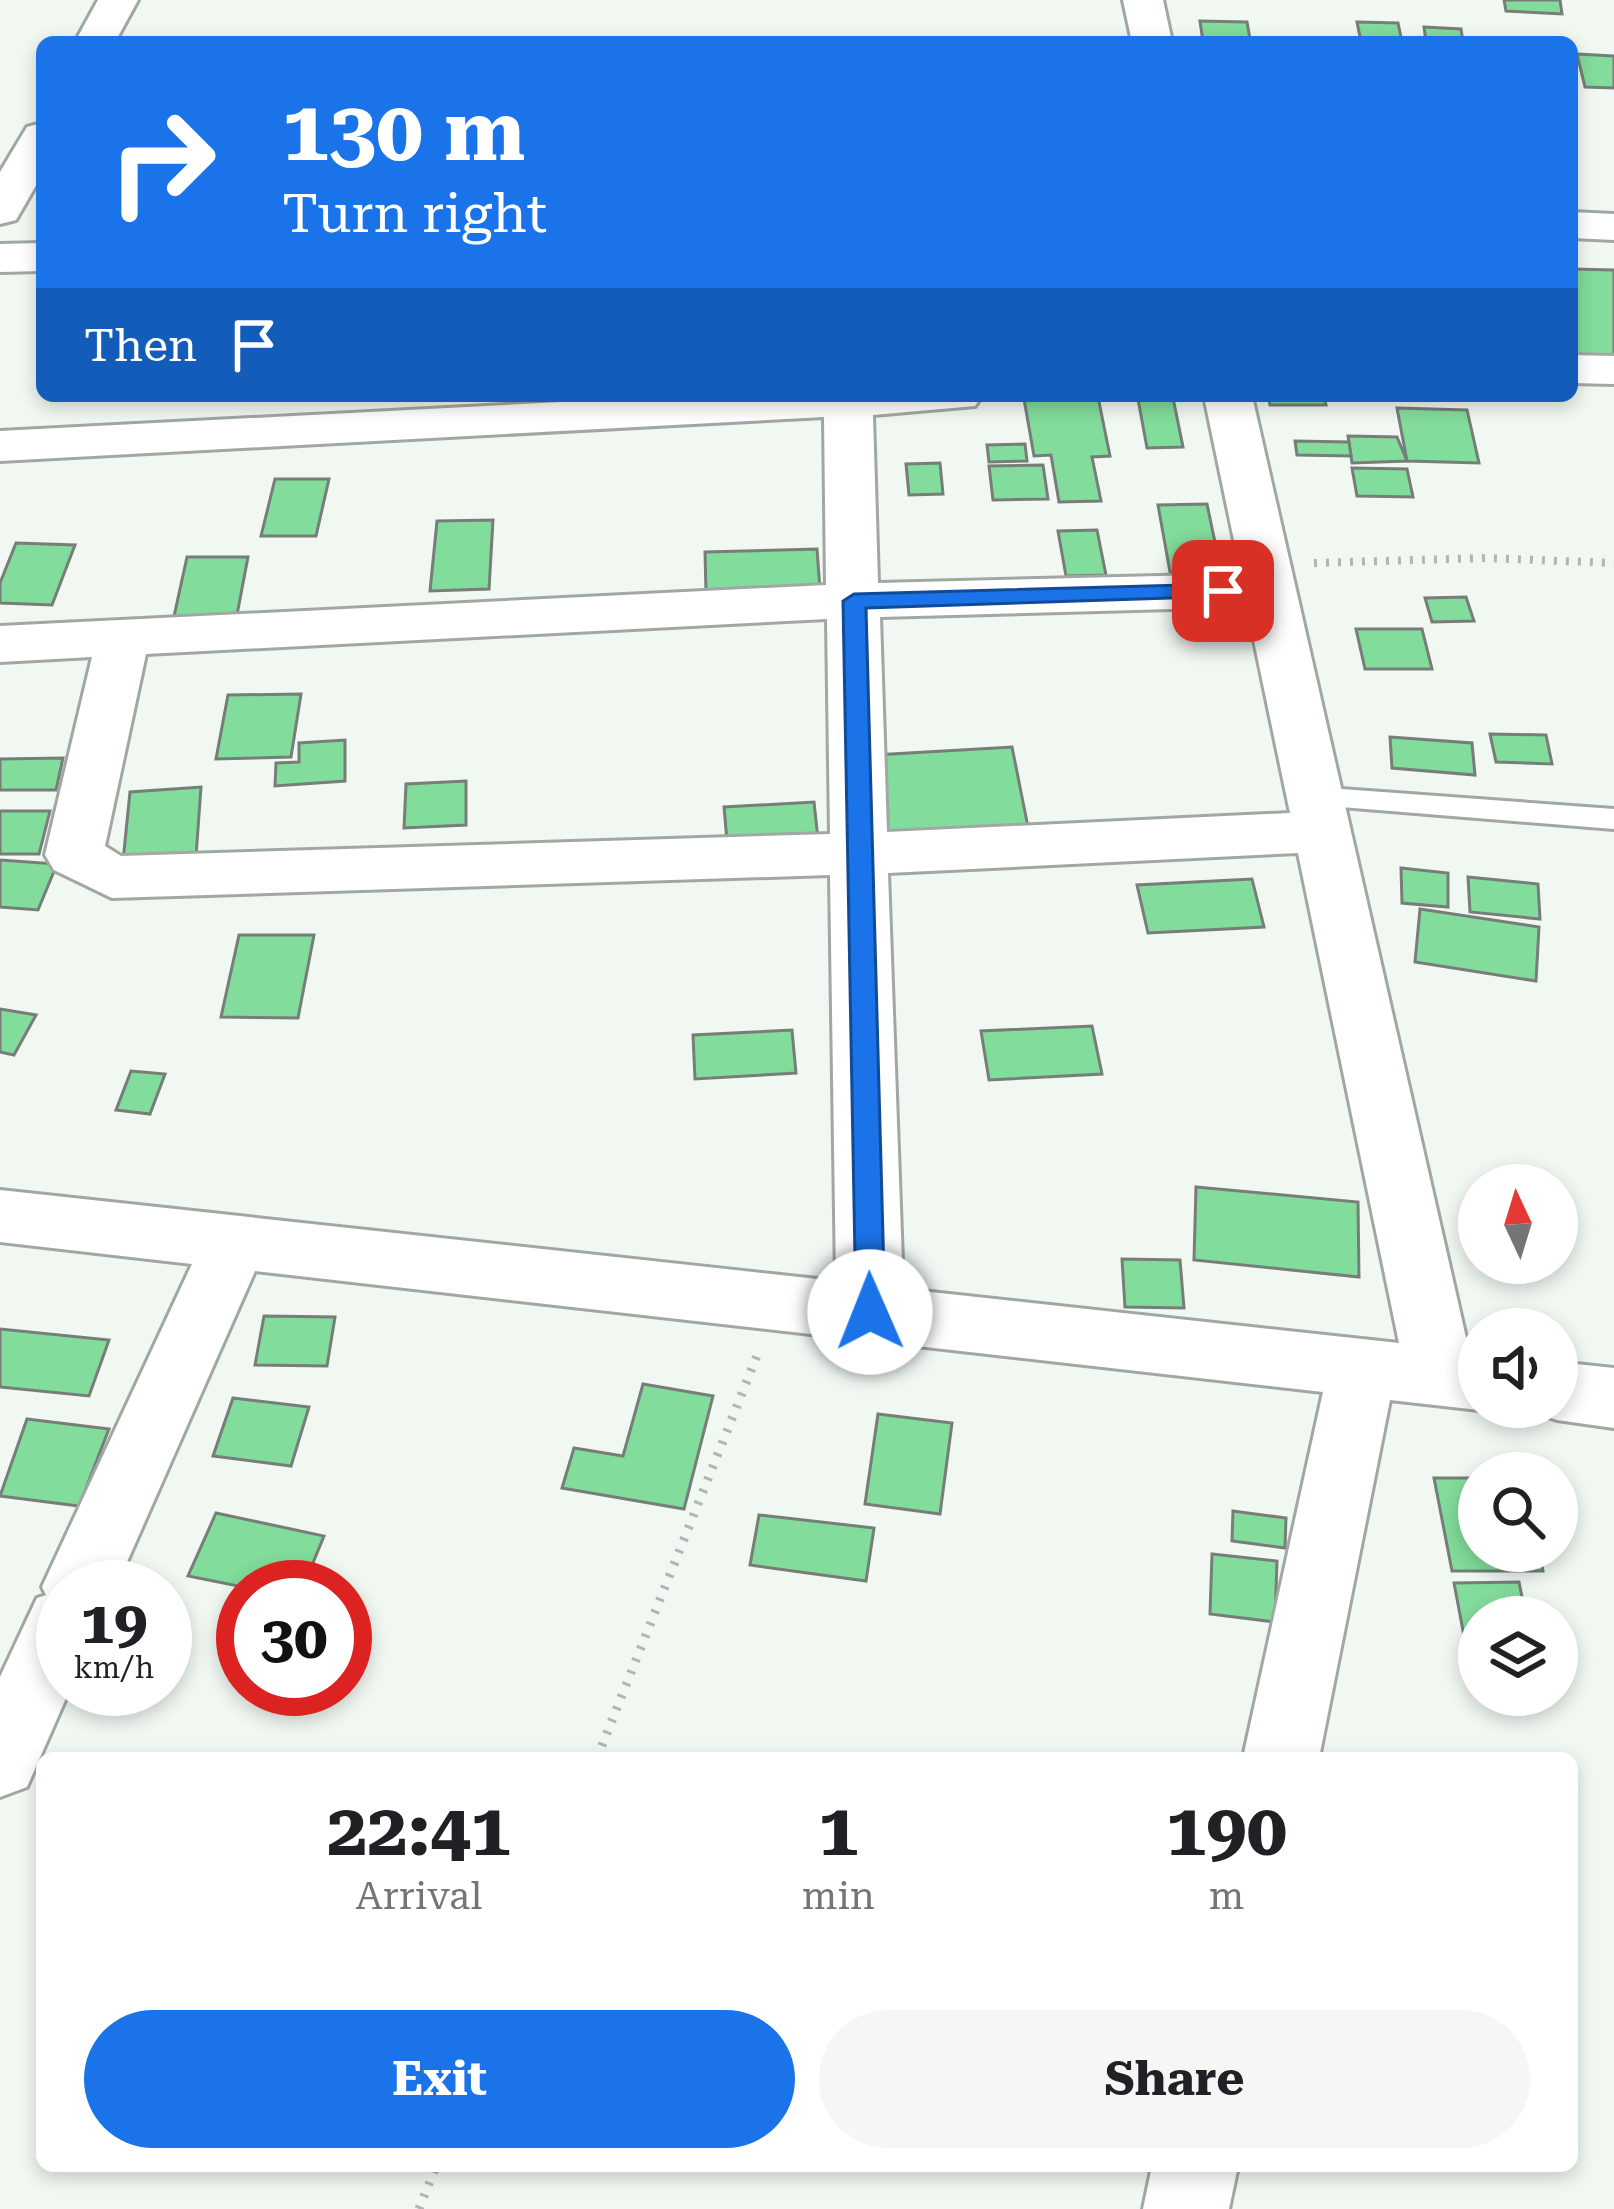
<!DOCTYPE html>
<html lang="en">
<head>
<meta charset="utf-8">
<style>
	:root { --surface:#fff; --page:#f6f6f6; --text:#202124; --muted:#757577; --accent:#1a73e8 }
	body { margin:0; font-family:"Roboto Serif",serif; background:var(--page); color:var(--text); height:100vh; display:flex; flex-direction:column; font-size:45px; white-space:nowrap }
	* { box-sizing:border-box; margin:0 }
	p { font-size:39px; color:var(--muted) }
	.icon { flex:none; width:66px; height:66px; fill:none; stroke:currentColor; stroke-width:2; stroke-linecap:round; stroke-linejoin:round }
	.map { position:relative; flex:1; overflow:hidden }
	.drawer { position:absolute; left:36px; top:1752px; width:1542px; height:420px; display:flex; flex-direction:column; background:var(--surface); border-radius:18px; box-shadow:0 6px 18px #0003 }
	.drawer>* { flex:none }
	.top-card { position:absolute; left:36px; top:36px; width:1542px; height:366px; border-radius:18px; box-shadow:0 6px 18px #0003; background:#1a73e8; color:#fff; overflow:hidden }
	.needle { width:78px; rotate:356deg }
	.buttons { position:absolute; left:1458px; top:1164px; display:grid; gap:24px }
	.buttons a { display:grid; place-items:center; width:120px; height:120px; border-radius:50%; background:var(--surface); box-shadow:0 6px 18px #0003; font-size:60px }
	.speed { position:absolute; left:36px; top:1560px; display:flex; gap:24px; font-size:60px; font-weight:700; text-align:center }
	.speed>* { display:grid; place-content:center; width:156px; height:156px; border-radius:50%; background:var(--surface); box-shadow:0 6px 18px #0003; line-height:1 }
	.speed small { font-size:30px; font-weight:400 }
	.speed .limit { border:18px solid #d22; background:#fff; color:#111 }
	.pin { position:absolute; display:grid; place-items:center; width:102px; height:102px; color:#fff; margin:-51px; border-radius:24px; box-shadow:0 6px 18px #0006 }
	.me { position:absolute; width:132px; margin:-66px; rotate:359deg; stroke-linejoin:round; filter:drop-shadow(0 0 9px #0008) }
	.turn { display:flex; align-items:center; gap:42px; height:252px; padding:0 48px; font-size:54px }
	.turn .icon { width:156px; height:156px; stroke-width:2.5 }
	.turn b { display:block; font-size:84px; line-height:102px }
	.then { display:flex; align-items:center; height:114px; padding:0 48px; background:#0003; gap:24px; font-size:45px }
	.eta { display:flex; justify-content:space-evenly; align-items:center; height:204px; text-align:center }
	.eta b { font-size:72px; font-weight:700; line-height:84px }
	.cta { display:flex; gap:24px; margin-top:auto; padding:24px 48px }
	.cta a { flex:1; height:138px; border-radius:72px; background:var(--accent); color:#fff; font-size:48px; font-weight:700; line-height:138px; text-align:center }
	.cta a+a { background:var(--page); color:var(--text) }
	.map>svg:first-child { display:block }
	.building { fill:#82dc9b; stroke:#777e79; stroke-width:3 }
	.lines { fill:none; stroke-linecap:round; stroke-linejoin:round }
	.lane-casing { stroke:#a1a8a3; stroke-width:6 }
	.street-casing { stroke:#a1a8a3; stroke-width:6 }
	.path-far1 { stroke:#b0b6b1; stroke-width:8; stroke-dasharray:3 9; stroke-linecap:butt }
	.path { stroke:#b0b6b1; stroke-width:9; stroke-dasharray:3 10; stroke-linecap:butt }
	.lane { fill:#fff; fill-rule:evenodd }
	.street { fill:#fff; fill-rule:evenodd }
	.route { fill:#1a73e8; stroke:#114b97; stroke-width:3 }
</style>
</head>
<body>
<div class="map">
<svg width="1614" height="2209" viewBox="0 0 1614 2209">
	<rect width="100%" height="100%" fill="#f1f8f2"/>
	<g class="building">
		<path d="M1504 0H1560L1562 14 1506 11Z"/>
		<path d="M1200 21 1247 22 1250 39 1309 42H1203Z"/>
		<path d="M1357 22 1398 23 1402 42H1361Z"/>
		<path d="M1424 27 1461 29 1463 42H1426Z"/>
		<path d="M1577 54 1614 56V88L1585 87Z"/>
		<path d="M1572 269 1614 270V366L1572 364Z"/>
		<path d="M1268 396H1324L1326 405H1270Z"/>
		<path d="M1098 397 1110 456 1092 457 1101 501 1059 502 1051 455 1034 456 1024 399Z"/>
		<path d="M1173 398 1183 447 1147 448 1138 399Z"/>
		<path d="M1397 408 1467 410 1479 463 1407 461Z"/>
		<path d="M1348 436 1397 437 1407 461 1352 463Z"/>
		<path d="M1295 441 1349 442 1351 456 1297 455Z"/>
		<path d="M1025 444 1027 461 989 462 987 445Z"/>
		<path d="M940 463 943 494 909 495 906 464Z"/>
		<path d="M1043 465 1048 499 993 500 989 466Z"/>
		<path d="M1352 468 1407 469 1413 497 1357 496Z"/>
		<path d="M275 479H329L316 536H261Z"/>
		<path d="M1207 504 1221 571 1170 572 1158 505Z"/>
		<path d="M493 520 489 589 430 591 437 521Z"/>
		<path d="M1097 530 1106 575 1066 576 1058 531Z"/>
		<path d="M16 543 75 545 52 605 0 603V583Z"/>
		<path d="M817 549 820 590 706 593 705 552Z"/>
		<path d="M187 557H248L236 620 173 621Z"/>
		<path d="M1466 597 1474 621 1432 622 1425 598Z"/>
		<path d="M1356 629H1422L1432 669H1365Z"/>
		<path d="M301 694 291 757 216 759 228 695Z"/>
		<path d="M1490 734 1546 735 1552 764 1496 762Z"/>
		<path d="M1390 737 1472 743 1475 775 1392 768Z"/>
		<path d="M345 740V781L275 786 276 763 299 762V743Z"/>
		<path d="M1012 747 1028 827 887 836 875 755Z"/>
		<path d="M63 758 56 790H0V759Z"/>
		<path d="M466 781V825L404 828 406 784Z"/>
		<path d="M201 787 196 856 123 861 130 792Z"/>
		<path d="M814 802 819 848 728 853 724 807Z"/>
		<path d="M0 811H50L39 854H0Z"/>
		<path d="M0 860 57 864 38 910 0 907Z"/>
		<path d="M1401 868 1448 873V907L1402 903Z"/>
		<path d="M1468 877 1538 884 1540 919 1470 912Z"/>
		<path d="M1252 879 1264 927 1148 933 1137 885Z"/>
		<path d="M1420 909 1539 927 1536 981 1415 962Z"/>
		<path d="M239 935H314L298 1018 221 1017Z"/>
		<path d="M0 1009 36 1015 14 1055 0 1052Z"/>
		<path d="M1092 1026 1102 1074 989 1080 981 1031Z"/>
		<path d="M792 1030 796 1073 695 1079 693 1035Z"/>
		<path d="M131 1071 165 1074 150 1114 116 1110Z"/>
		<path d="M1196 1187 1358 1202 1359 1277 1194 1260Z"/>
		<path d="M1122 1259 1180 1260 1184 1308 1125 1307Z"/>
		<path d="M264 1316 335 1317 327 1366 255 1365Z"/>
		<path d="M0 1329 109 1340 89 1396 0 1387Z"/>
		<path d="M643 1384 713 1396 684 1509 562 1488 574 1448 623 1456Z"/>
		<path d="M233 1398 309 1407 291 1466 213 1456Z"/>
		<path d="M878 1414 952 1423 940 1514 865 1504Z"/>
		<path d="M27 1419 109 1429 79 1506 0 1496Z"/>
		<path d="M1434 1478H1479V1551H1539L1543 1571H1452Z"/>
		<path d="M1233 1511 1286 1518 1285 1548 1232 1541Z"/>
		<path d="M216 1513 324 1536 303 1587H243L188 1576Z"/>
		<path d="M759 1515 874 1528 866 1581 750 1565Z"/>
		<path d="M1212 1554 1277 1561 1275 1622 1210 1614Z"/>
		<path d="M1519 1582 1526 1617H1479V1636H1464L1454 1583Z"/>
	</g>
	<g class="lines">
		<defs>
			<path id="lane" d="M1314 787 1614 809V829L1304 804 1299 797 1304 790Z"/>
			<g id="street">
				<path d="M98 0H138L115 42H75Z"/>
				<path d="M1123 0H1163L1172 42H1132Z"/>
				<path d="M42 123V175L16 220 0 224V172L27 127Z"/>
				<path d="M1572 212 1614 214V240L1572 238Z"/>
				<path d="M42 243V271L0 272V244Z"/>
				<path d="M1572 355 1614 356V384L1572 383Z"/>
				<path d="M679 396H982L975 406 873 415 878 583 1241 574 1204 396H1252L1469 1351 1479 1352V1407H1488L1479 1410 1390 1400 1319 1758H1243L1323 1392 255 1271 116 1587H63V1689H70L27 1787 0 1797V1677L37 1598 46 1595 42 1587 192 1264 0 1242V1190L836 1281 830 875 112 898 54 870 45 855 92 657 0 662V626L826 585 824 417 0 461V431ZM1247 607 1290 813 887 832 880 617ZM827 619 830 834 121 856 105 846 146 654ZM1298 853 1399 1343 903 1289 888 873Z"/>
				<path d="M1557 1362 1614 1368V1428L1557 1420 1533 1412 1530 1407H1557Z"/>
				<path d="M1152 2166H1238L1229 2209H1143Z"/>
			</g>
		</defs>
		<use href="#lane" class="lane-casing"/>
		<use href="#street" class="street-casing"/>
		<path class="path-far1" d="M1314 563 1485 558 1614 563"/>
		<g class="path">
			<path d="M597 1758 758 1353"/>
			<path d="M419 2209 436 2166"/>
		</g>
		<use href="#lane" class="lane"/>
		<use href="#street" class="street"/>
	</g>
	<path class="route" d="M1223 584 1235 591 1231 596 866 608 885 1312 881 1320H860L856 1312 843 601 854 594Z"/>
</svg>
<div class="buttons">
<a><svg class="needle" viewBox="-14 -14 28 28"><path d="M0-13l5 13h-10z" fill="#e53935"/><path d="M0 13l5-13h-10z" fill="#757577"/></svg></a>
<a><svg class="icon" aria-label="sound" viewBox="0 0 24 24"><path d="M4 9h4l5-4v14l-5-4H4zM17 9q2 3 0 6"/></svg></a>
<a><svg class="icon" aria-label="search" viewBox="0 0 24 24"><circle cx="10" cy="10" r="6"/><path d="M15 15l6 6"/></svg></a>
<a><svg class="icon" aria-label="layers" viewBox="0 0 24 24"><path d="M12 4l9 5-9 5-9-5zM3 14l9 5 9-5"/></svg></a>
</div>
<div class="speed"><div>19<small>km/h</small></div><div class="limit">30</div></div>
<div class="pin" style="left:1223px;top:591px;background:#d93025"><svg class="icon" aria-label="arrive" viewBox="0 0 24 24"><path d="M6 21V4h12l-3 4 3 4H6"/></svg></div>
<svg class="me" style="left:870px;top:1312px" viewBox="-20 -20 40 40"><circle r="19" fill="#fff"/><path d="M0-13L10 11 0 6-10 11z" fill="#1a73e8"/></svg>
<div class="top-card">
<div class="turn"><svg class="icon" aria-label="right" viewBox="0 0 24 24"><path d="M7 20v-9h11M14 6l5 5-5 5"/></svg><div><b>130 m</b>Turn right</div></div>
<div class="then">Then<svg class="icon" aria-label="arrive" viewBox="0 0 24 24"><path d="M6 21V4h12l-3 4 3 4H6"/></svg></div>
</div>
<section class="drawer">
<div class="eta">
<div><b>22:41</b><p>Arrival</p></div>
<div><b>1</b><p>min</p></div>
<div><b>190</b><p>m</p></div>
</div>
<div class="cta"><a>Exit</a><a>Share</a></div>
</section>
</div>
</body>
</html>
